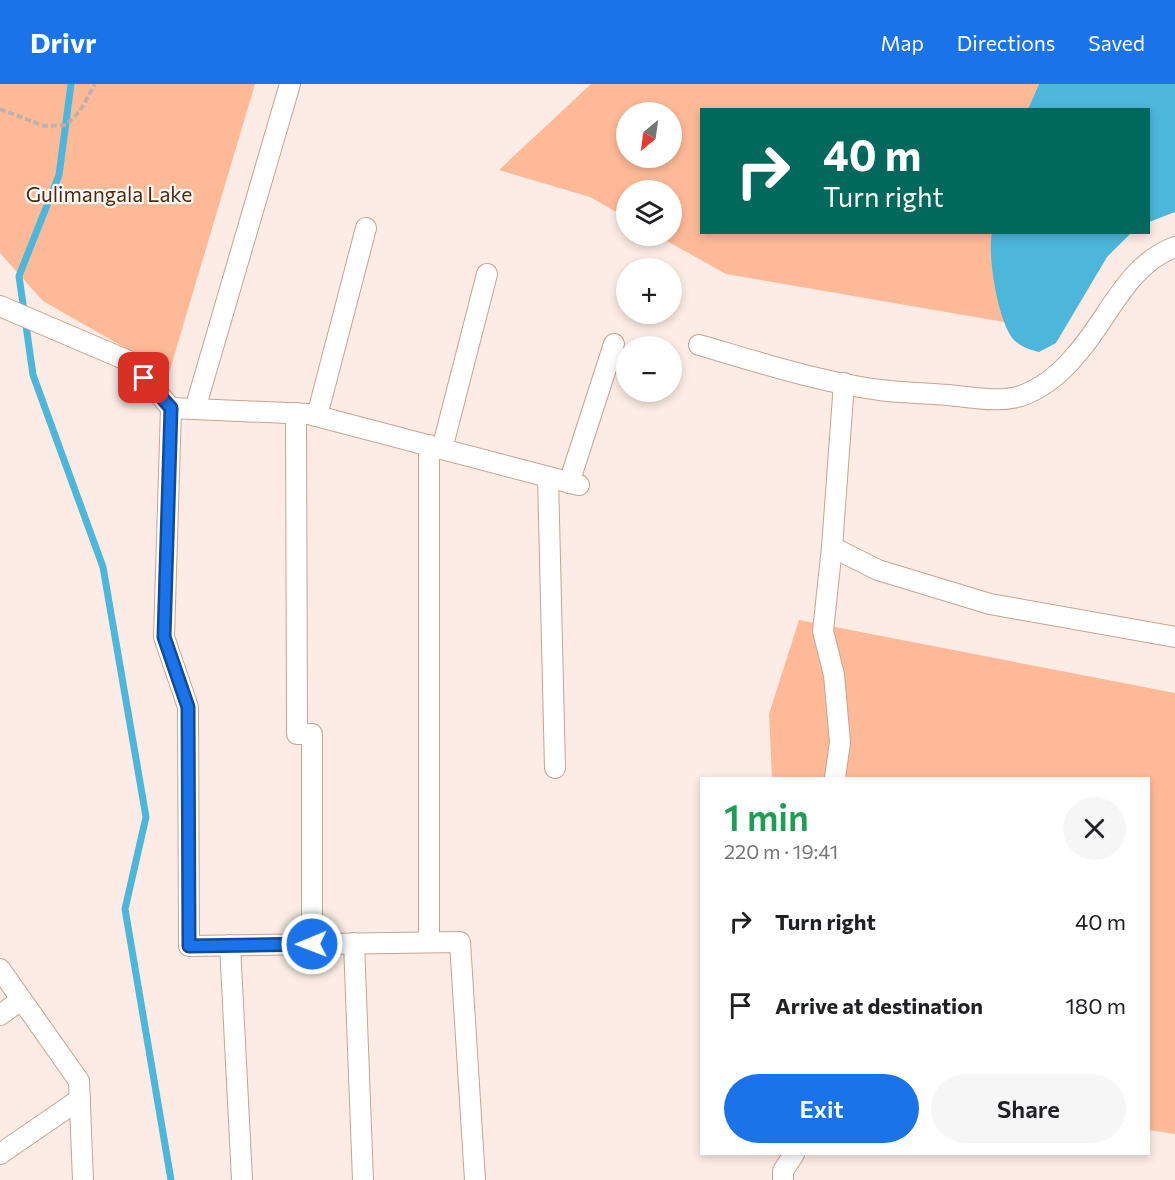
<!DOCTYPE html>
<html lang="en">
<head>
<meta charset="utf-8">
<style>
	:root { --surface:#fff; --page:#f6f6f6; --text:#202124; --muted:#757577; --accent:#1a73e8 }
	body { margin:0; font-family:Commissioner,sans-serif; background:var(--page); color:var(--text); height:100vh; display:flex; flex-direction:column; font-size:22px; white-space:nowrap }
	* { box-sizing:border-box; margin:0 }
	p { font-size:20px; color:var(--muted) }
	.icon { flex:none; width:33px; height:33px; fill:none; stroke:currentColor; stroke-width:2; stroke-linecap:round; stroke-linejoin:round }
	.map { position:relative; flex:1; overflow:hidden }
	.side { position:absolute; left:700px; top:693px; width:450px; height:378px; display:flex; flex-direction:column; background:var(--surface); border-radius:0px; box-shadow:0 3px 9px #0003 }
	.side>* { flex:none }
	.hud { position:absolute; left:700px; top:24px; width:450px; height:126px; border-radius:0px; box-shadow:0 3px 9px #0003; background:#00695c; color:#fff; overflow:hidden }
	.needle { width:39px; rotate:209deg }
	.fabs { position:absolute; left:616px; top:18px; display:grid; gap:12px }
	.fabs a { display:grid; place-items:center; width:66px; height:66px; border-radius:50%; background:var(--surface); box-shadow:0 3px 9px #0003; font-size:30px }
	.pin { position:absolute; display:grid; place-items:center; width:51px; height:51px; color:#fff; margin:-26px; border-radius:12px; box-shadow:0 3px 9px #0006 }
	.me { position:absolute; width:66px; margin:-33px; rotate:269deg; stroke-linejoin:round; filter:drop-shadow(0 0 4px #0008) }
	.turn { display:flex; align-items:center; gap:21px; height:126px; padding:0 24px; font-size:27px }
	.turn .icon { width:78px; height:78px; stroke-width:2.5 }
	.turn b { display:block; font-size:42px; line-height:51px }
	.round { display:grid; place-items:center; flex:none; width:63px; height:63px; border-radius:32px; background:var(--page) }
	.overview { display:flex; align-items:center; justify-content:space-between; height:102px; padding:0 24px }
	h1 { font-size:36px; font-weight:600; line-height:45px; color:#1e9e55 }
	.action { display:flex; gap:12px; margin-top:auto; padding:12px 24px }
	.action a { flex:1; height:69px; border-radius:36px; background:var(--accent); color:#fff; font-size:24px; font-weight:600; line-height:69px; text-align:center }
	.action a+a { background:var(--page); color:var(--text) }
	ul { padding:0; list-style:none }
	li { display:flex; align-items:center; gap:18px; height:84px; padding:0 24px }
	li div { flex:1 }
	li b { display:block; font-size:22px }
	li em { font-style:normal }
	header { display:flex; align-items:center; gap:36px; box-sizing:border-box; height:84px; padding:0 30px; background:var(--accent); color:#fff }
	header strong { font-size:28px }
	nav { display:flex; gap:33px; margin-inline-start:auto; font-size:21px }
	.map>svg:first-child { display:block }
	.green { fill:#feba97; fill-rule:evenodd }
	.water { fill:#4db6db }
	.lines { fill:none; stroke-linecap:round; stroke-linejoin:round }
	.stream { stroke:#4db6db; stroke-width:7 }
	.minor-casing { stroke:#c7a392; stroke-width:22 }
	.path { stroke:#bfb0a9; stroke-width:4; stroke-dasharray:6 3; stroke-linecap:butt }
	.minor { stroke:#fff; stroke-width:20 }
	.route-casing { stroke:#114b97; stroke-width:15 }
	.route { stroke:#1a73e8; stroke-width:10 }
	.labels { text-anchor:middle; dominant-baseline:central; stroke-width:4.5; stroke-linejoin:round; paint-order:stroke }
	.park-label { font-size:21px; fill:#582708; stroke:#fdfdfd }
</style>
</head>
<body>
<header>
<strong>Drivr</strong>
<nav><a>Map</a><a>Directions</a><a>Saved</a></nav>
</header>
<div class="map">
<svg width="1175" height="1096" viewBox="0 0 1175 1096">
	<rect width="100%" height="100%" fill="#fcece5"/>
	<g class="green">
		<path d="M0 0H255L169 289 43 217 0 169Z"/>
		<path d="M591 0H1039L1028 25 702 26V148L992 149 995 195 1004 238 726 190 658 152H672V106H627V134L590 113 499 86ZM627 28H672V74H627Z"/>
		<path d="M799 536 1175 609V1050L1149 1046V694H772L769 630Z"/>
	</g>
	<g class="water">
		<path d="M1039 0H1175V128L1149 138V26L1028 25Z"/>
		<path d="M992 148H1131V149L1107 173 1056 259 1039 268C1030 266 1021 263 1014 256 998 239 987 171 992 148Z"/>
	</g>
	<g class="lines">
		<path class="stream" d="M71 0 59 91 19 192 33 291 103 483 146 733 125 825 171 1096"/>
		<defs>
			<g id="minor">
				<path d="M0 222 131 278 171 324"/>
				<path d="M699 261C758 278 819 298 880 306 903 309 926 309 948 311 971 313 998 319 1021 312 1043 304 1060 290 1075 272 1108 236 1126 181 1175 163"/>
				<path d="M195 325 290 0"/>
				<path d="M296 329 297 650H312V860"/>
				<path d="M317 332 366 144"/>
				<path d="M429 361V858"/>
				<path d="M442 365 487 190"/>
				<path d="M548 393 555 684"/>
				<path d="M569 399 614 260"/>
				<path d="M832 463 844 299"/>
				<path d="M835 694 840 658 834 591 823 547 832 463 878 486 990 520 1175 553"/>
				<path d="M354 859 363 1096"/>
				<path d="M230 861 242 1096"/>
				<path d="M0 885 79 997 83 1096"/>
				<path d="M0 931 21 916"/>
				<path d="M0 1070 80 1015"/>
				<path d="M475 1096 460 858 189 862 188 623 164 553 171 324 309 330 579 401"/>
				<path d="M783 1096V1087L794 1070"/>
			</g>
		</defs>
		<use href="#minor" class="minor-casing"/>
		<path class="path" d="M0 25 44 42 66 41 80 27 95 0"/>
		<use href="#minor" class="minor"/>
	</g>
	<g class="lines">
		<defs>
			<path id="route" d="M144 294 171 324 164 553 188 623 189 862 312 860"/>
		</defs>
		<use href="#route" class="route-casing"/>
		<use href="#route" class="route"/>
	</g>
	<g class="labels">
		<g class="park-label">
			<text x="109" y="109">Gulimangala Lake</text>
		</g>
	</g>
</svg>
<div class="fabs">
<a><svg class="needle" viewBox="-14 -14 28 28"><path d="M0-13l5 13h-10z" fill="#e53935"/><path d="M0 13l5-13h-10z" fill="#757577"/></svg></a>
<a><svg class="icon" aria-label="layers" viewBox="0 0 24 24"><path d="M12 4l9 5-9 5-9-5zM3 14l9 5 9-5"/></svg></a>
<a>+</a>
<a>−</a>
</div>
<div class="pin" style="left:144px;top:294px;background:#d93025"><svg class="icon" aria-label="arrive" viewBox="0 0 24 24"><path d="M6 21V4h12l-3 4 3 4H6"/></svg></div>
<svg class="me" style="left:312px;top:860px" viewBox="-20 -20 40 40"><circle r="17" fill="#1a73e8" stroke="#fff" stroke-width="3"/><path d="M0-11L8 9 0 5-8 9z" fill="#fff"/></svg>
<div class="hud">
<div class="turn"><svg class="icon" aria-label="right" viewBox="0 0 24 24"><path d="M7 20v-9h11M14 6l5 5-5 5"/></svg><div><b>40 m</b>Turn right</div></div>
</div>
<section class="side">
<div class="overview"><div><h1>1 min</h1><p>220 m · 19:41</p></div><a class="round"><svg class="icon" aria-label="close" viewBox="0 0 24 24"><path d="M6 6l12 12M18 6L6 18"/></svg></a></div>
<ul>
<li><svg class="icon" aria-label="right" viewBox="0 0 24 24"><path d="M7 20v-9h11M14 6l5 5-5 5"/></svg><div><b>Turn right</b></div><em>40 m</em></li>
<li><svg class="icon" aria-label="arrive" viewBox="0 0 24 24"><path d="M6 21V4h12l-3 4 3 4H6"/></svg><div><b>Arrive at destination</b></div><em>180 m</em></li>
</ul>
<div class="action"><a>Exit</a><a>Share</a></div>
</section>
</div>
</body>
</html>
